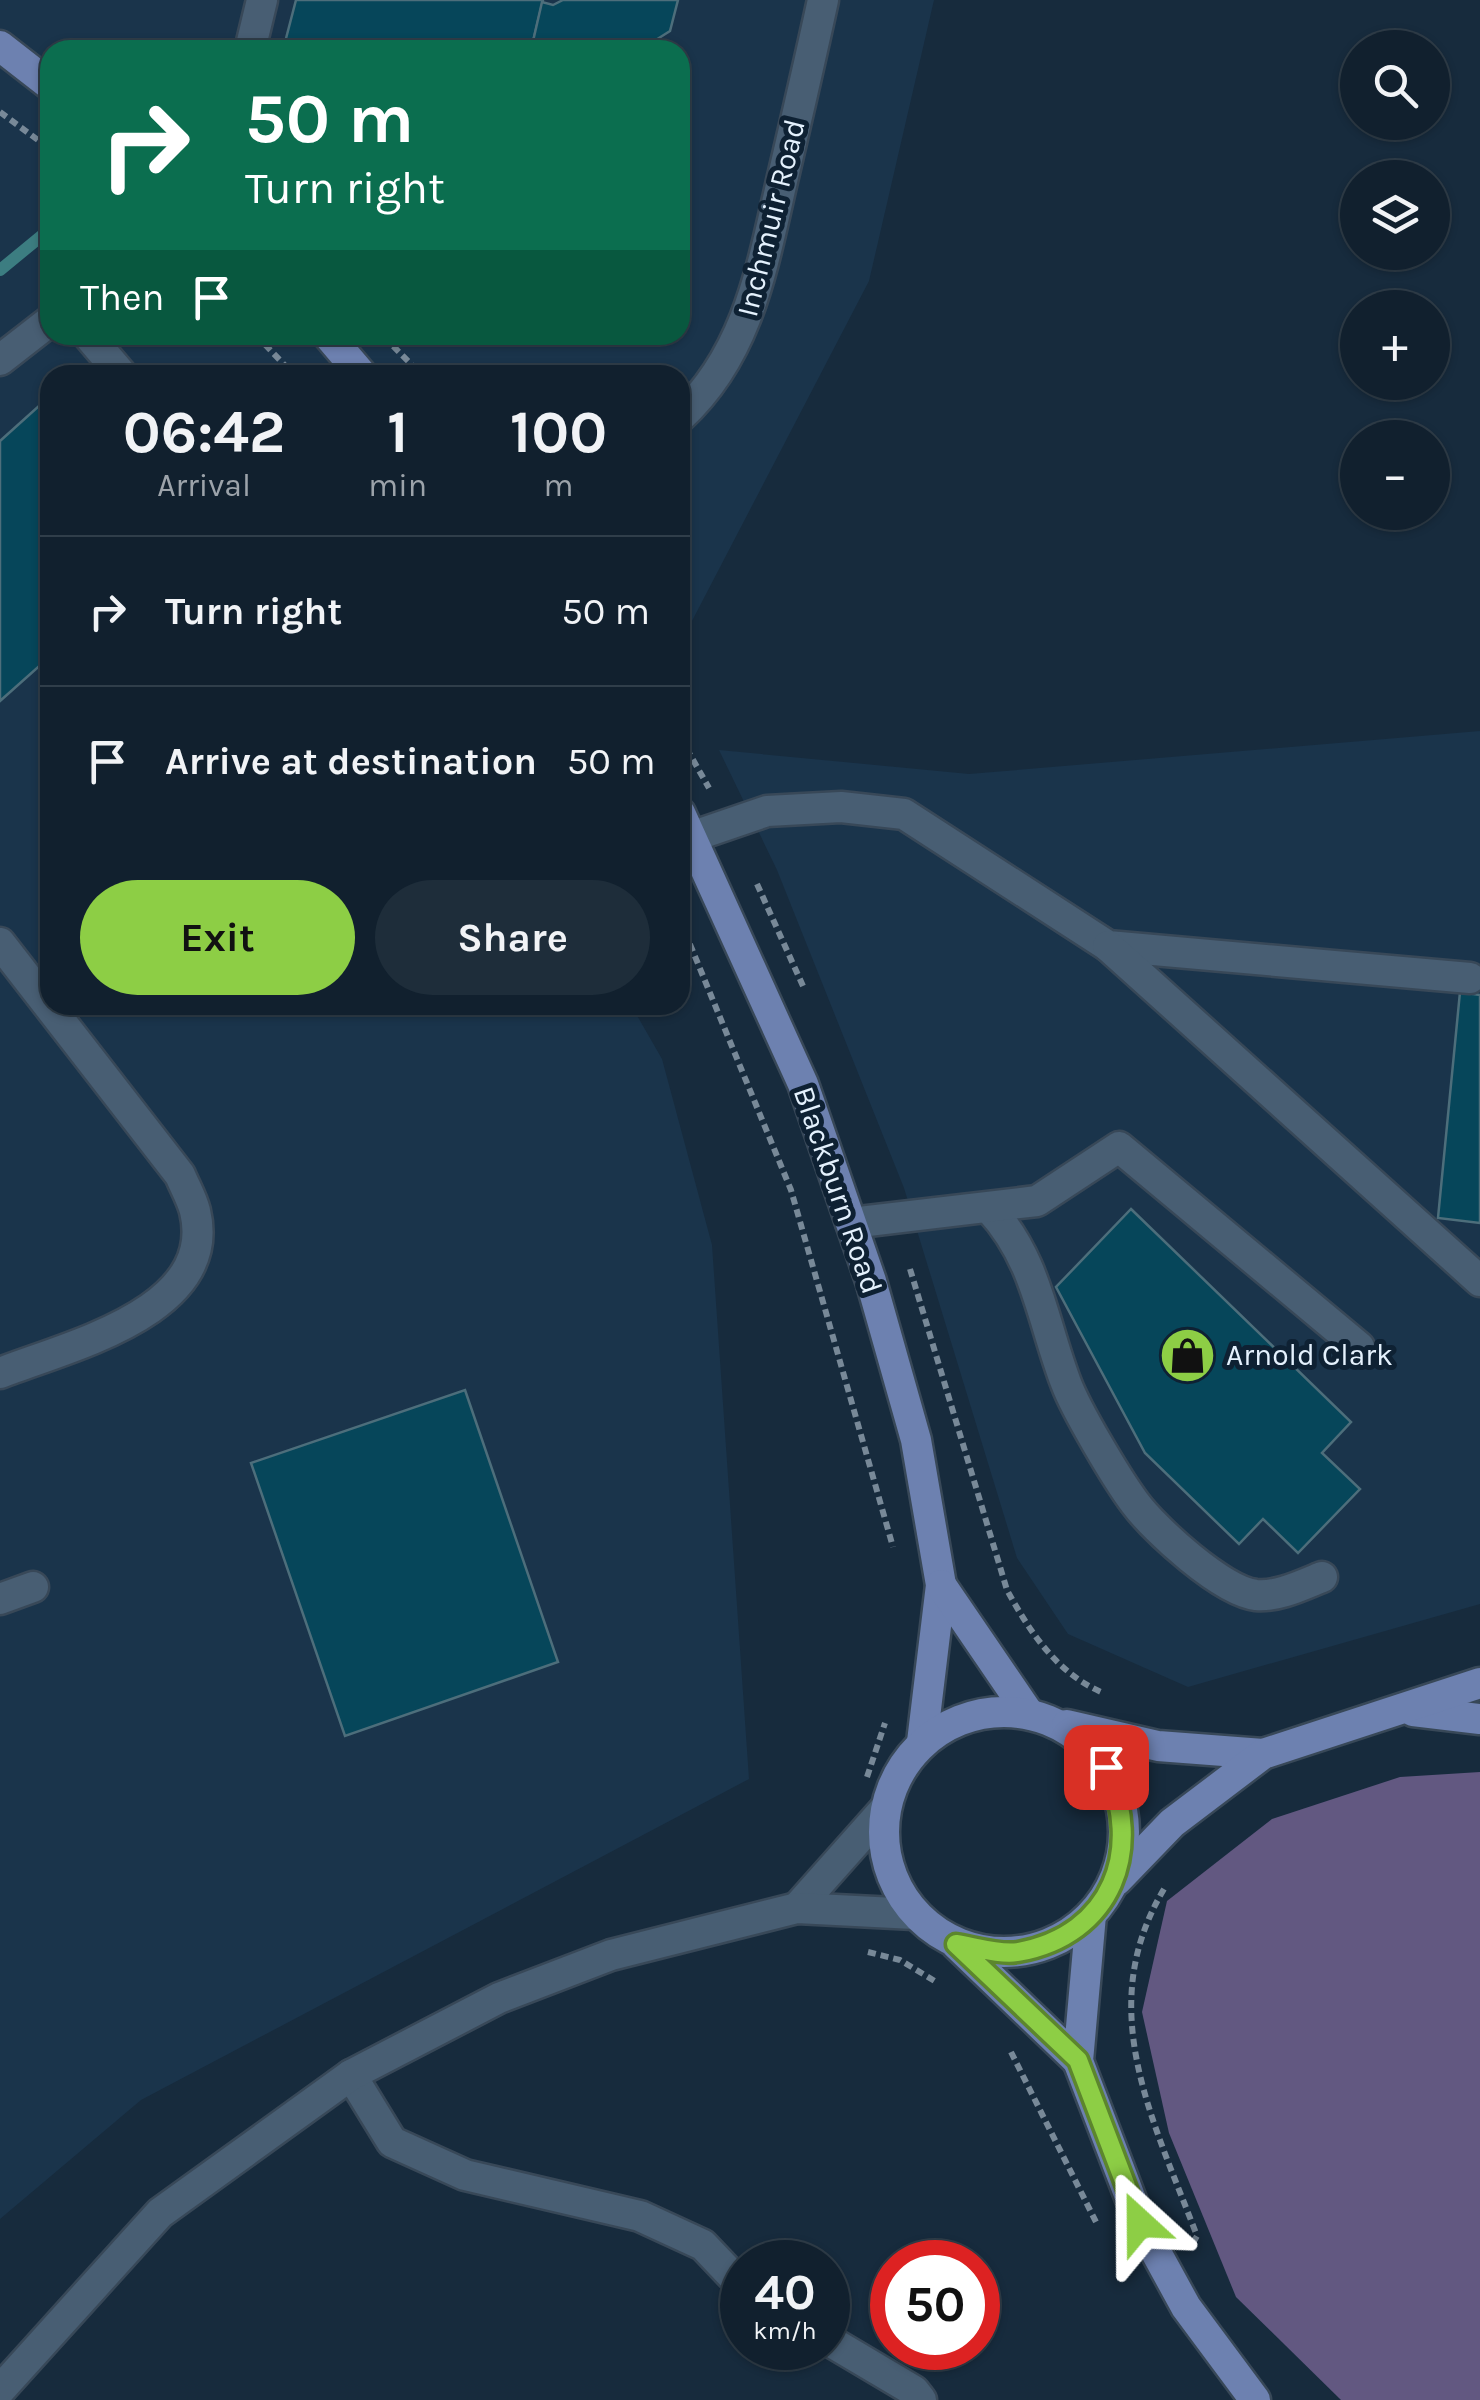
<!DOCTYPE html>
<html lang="en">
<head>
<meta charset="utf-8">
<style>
	:root { --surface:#11202e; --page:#1e2d3a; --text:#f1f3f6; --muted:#9ca3aa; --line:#303e4a; --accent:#8dce45 }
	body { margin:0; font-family:Karla,sans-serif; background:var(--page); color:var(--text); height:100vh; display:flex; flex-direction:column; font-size:38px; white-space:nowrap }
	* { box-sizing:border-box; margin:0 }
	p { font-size:32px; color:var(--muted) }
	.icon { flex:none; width:55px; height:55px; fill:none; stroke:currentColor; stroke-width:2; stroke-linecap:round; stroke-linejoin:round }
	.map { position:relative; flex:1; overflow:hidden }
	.details { position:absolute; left:40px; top:365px; width:650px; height:650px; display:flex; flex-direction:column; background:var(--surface); border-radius:30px; box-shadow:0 2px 8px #0004,0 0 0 2px var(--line) }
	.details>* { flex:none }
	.guide { position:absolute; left:40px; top:40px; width:650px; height:305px; border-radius:30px; box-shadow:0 2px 8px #0004,0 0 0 2px var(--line); background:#0b6e4f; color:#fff; overflow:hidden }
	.fabs { position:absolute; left:1340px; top:30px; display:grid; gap:20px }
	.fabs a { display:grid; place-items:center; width:110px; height:110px; border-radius:50%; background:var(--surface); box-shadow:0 2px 8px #0004,0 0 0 2px var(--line); font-size:50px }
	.speed { position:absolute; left:720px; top:2240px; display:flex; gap:20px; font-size:50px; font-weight:700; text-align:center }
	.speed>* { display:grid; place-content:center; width:130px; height:130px; border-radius:50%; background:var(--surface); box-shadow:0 2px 8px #0004,0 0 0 2px var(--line); line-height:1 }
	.speed small { font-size:25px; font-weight:400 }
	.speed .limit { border:15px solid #d22; background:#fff; color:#111 }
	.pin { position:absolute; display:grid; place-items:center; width:85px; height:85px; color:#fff; margin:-42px; border-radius:20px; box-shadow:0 5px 15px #0006 }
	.me { position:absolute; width:110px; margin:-55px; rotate:336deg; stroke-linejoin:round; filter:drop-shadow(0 0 8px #0008) }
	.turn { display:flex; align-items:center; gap:35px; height:210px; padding:0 40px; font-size:45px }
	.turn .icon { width:130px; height:130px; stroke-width:2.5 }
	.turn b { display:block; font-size:70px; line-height:85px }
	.then { display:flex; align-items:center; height:95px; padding:0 40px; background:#0003; gap:20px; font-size:38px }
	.eta { display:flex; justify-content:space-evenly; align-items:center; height:170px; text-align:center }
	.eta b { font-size:60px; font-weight:700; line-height:70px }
	.primary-button { display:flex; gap:20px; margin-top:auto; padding:20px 40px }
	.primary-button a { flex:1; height:115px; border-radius:60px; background:var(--accent); color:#111; font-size:40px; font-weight:700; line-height:115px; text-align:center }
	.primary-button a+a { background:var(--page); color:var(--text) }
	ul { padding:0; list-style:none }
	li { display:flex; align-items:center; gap:30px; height:150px; padding:0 40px; border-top:2px solid var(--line) }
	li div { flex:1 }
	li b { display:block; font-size:38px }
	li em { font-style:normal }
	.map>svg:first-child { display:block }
	.built { fill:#1a344b; fill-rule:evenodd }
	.forest { fill:#625881 }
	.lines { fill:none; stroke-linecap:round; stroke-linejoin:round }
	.stream { stroke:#3c7d81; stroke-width:12 }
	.building { fill:#06465a; stroke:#4d6e7b; stroke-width:2.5 }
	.minor-casing { stroke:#384858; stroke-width:35 }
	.major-casing { stroke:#384858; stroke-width:35 }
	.path { stroke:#788998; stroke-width:6; stroke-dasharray:8 5; stroke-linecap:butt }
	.minor { stroke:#485e73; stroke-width:30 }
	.major { stroke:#6d81b0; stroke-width:30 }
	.route-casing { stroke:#5c862d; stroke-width:25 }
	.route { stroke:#8dce45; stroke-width:18 }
	.labels { text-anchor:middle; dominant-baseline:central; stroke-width:10; stroke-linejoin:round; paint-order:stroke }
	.street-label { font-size:30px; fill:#e4f1fd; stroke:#0e2133 }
	.poi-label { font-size:30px; fill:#e4f1fd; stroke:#0e2133; text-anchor:start }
</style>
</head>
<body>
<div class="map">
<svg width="1480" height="2400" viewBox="0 0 1480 2400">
	<rect width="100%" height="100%" fill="#172b3d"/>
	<g class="built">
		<path d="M0 0H934L869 281 680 644V375H50V1005H631L662 1059 712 1245 749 1779 141 2100 0 2219ZM50 50H680V335H50Z"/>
		<path d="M1480 731V1604L1188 1687 1068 1634 1017 1558 904 1188 777 870 719 750 969 774Z"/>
	</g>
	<path class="forest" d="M1480 1772V2400H1341L1236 2297 1169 2133 1142 2012 1167 1901 1272 1819 1400 1777Z"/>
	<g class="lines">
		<path class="stream" d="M0 270 50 229"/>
	</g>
	<g class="building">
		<path d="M296 0H543L531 50H283Z"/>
		<path d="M563 0H678L670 31 640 50H531L542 2 553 5Z"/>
		<path d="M50 396V665L46 660 0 701V441Z"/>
		<path d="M1460 992 1480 995V1223L1438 1218Z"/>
		<path d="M1131 1209 1351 1422 1322 1453 1360 1489 1298 1553 1263 1519 1239 1544 1145 1453 1056 1287Z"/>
		<path d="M465 1390 558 1662 345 1736 251 1463Z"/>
	</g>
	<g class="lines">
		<defs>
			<g id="minor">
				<path d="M250 50 262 0"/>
				<path d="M88 335 122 375"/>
				<path d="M0 360 50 321"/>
				<path d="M680 417C748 354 762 268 782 181 796 121 810 60 823 0"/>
				<path d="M694 836 767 811 841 807 904 814 1108 946 1470 978"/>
				<path d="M0 943 180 1175C185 1187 192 1199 195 1211 219 1312 68 1346 0 1373"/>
				<path d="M1108 946 1480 1281"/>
				<path d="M990 1209C1037 1260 1042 1320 1066 1383 1076 1410 1117 1479 1135 1503 1155 1530 1222 1591 1256 1595 1278 1597 1302 1585 1322 1577"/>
				<path d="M851 1223 1037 1201 1119 1147 1359 1347"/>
				<path d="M0 1599 33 1587"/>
				<path d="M797 1908 884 1810"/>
				<path d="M351 2075 392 2142 465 2175 640 2216 703 2245 742 2286"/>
				<path d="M828 2340 914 2391 921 2400"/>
				<path d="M0 2390 160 2213 351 2075 499 1998 611 1955 797 1908 914 1914"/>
			</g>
			<g id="major">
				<path d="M0 46 50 85"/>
				<path d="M328 335 362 375"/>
				<path d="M680 813 803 1084 871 1281 916 1440 941 1585 922 1742"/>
				<path d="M941 1585 1029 1714"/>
				<path d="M1413 1711 1480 1719"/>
				<circle cx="1004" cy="1832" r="120"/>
				<path d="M1067 1725 1158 1746 1263 1754"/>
				<path d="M1117 1880 1172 1823 1263 1754 1480 1683"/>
				<path d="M1091 1915 1078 2061 1140 2223 1186 2307 1255 2400"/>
				<path d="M956 1944 1078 2061"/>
			</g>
		</defs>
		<use href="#minor" class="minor-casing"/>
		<use href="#major" class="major-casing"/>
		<g class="path">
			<path d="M0 112 50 149"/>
			<path d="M256 335 294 375"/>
			<path d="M384 337 422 375"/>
			<path d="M680 737 709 788"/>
			<path d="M757 884 803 986"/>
			<path d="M680 920 791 1190 893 1547"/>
			<path d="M910 1269 1007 1590C1030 1632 1056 1672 1101 1692"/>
			<path d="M867 1777 885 1723"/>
			<path d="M1164 1889C1093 2008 1153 2119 1197 2236L1193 2243"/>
			<path d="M868 1952 900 1960 938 1983"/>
			<path d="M1011 2052 1097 2224"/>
		</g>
		<use href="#minor" class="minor"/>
		<use href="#major" class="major"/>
	</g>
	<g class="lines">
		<defs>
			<path id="route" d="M1106 1767C1144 1849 1113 1935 1018 1952 1000 1955 975 1947 956 1944L1078 2060 1140 2223"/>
		</defs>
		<use href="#route" class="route-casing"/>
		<use href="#route" class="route"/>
	</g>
	<defs>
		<symbol id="shop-disc" viewBox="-11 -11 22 22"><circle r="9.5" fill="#8dce45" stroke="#0e2133"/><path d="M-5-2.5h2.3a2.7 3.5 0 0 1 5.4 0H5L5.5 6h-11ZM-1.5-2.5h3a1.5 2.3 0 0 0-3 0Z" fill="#111"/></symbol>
	</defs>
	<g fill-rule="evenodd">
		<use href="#shop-disc" x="1156" y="1324" width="63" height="63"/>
	</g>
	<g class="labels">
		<g class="street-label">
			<text transform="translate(771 218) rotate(-76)">Inchmuir Road</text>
			<text transform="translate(838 1190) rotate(71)">Blackburn Road</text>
		</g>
		<g class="poi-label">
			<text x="1226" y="1355">Arnold Clark</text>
		</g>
	</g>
</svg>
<div class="fabs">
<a><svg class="icon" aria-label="search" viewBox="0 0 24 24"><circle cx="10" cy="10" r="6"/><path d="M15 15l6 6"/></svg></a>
<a><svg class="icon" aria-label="layers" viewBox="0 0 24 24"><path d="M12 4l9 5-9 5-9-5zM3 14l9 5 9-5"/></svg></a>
<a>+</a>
<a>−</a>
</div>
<div class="speed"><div>40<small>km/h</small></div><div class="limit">50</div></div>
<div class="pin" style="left:1106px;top:1767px;background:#d93025"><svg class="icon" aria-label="arrive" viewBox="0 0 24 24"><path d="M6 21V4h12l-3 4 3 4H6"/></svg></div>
<svg class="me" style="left:1140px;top:2223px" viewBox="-20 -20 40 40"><path d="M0-17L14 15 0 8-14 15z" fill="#8dce45" stroke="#fff" stroke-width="4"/></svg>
<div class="guide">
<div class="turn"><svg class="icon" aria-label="right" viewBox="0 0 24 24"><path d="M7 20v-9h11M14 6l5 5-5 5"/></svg><div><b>50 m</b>Turn right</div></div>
<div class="then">Then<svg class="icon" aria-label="arrive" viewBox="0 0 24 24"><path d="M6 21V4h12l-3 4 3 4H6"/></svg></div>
</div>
<section class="details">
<div class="eta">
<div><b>06:42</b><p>Arrival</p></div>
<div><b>1</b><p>min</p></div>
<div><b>100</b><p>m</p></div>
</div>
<ul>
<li><svg class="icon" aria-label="right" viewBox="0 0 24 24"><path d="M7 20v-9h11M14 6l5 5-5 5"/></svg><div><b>Turn right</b></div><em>50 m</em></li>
<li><svg class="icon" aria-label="arrive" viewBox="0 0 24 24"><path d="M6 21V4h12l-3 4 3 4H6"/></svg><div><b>Arrive at destination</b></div><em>50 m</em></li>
</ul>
<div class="primary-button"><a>Exit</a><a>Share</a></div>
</section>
</div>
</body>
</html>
